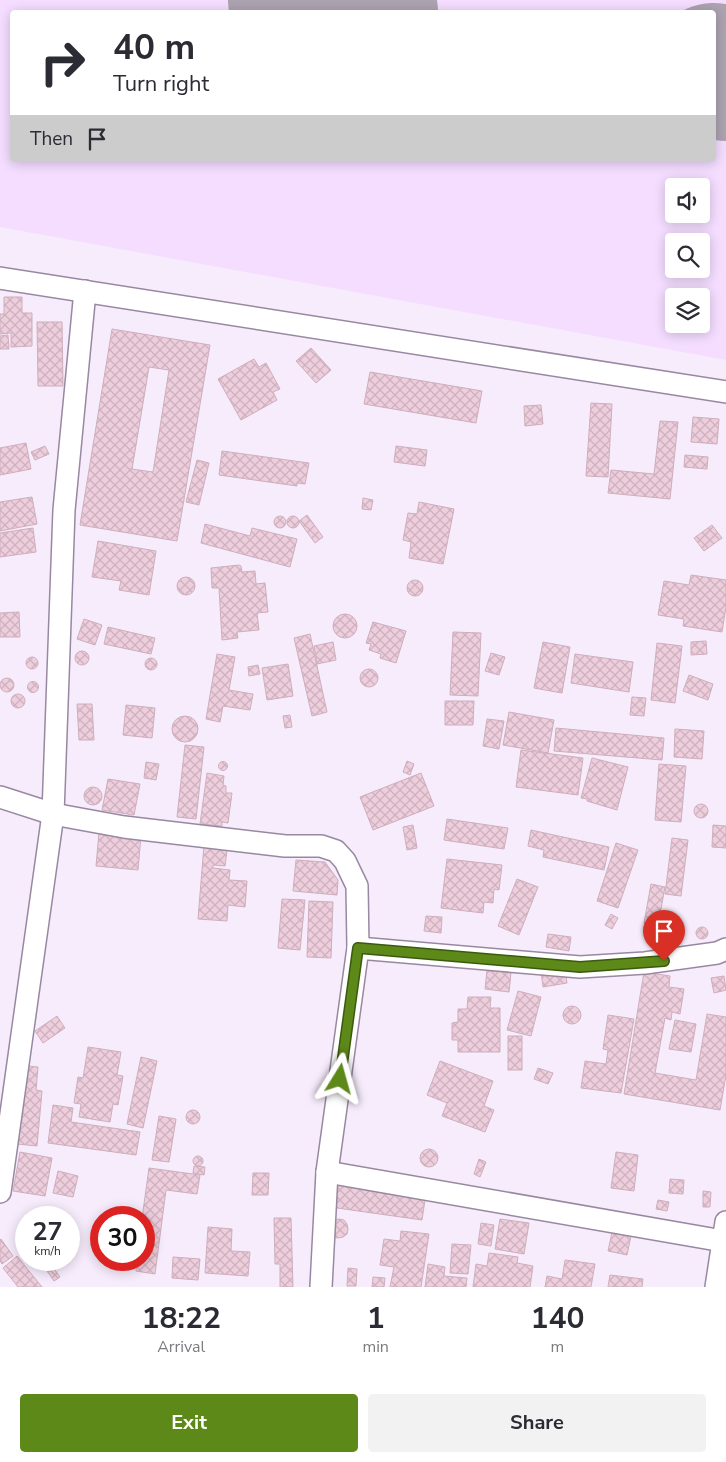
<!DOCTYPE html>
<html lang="en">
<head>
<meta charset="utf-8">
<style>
	:root { --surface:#fff; --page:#f2f2f3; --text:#2b2b33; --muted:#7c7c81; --accent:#5d8918 }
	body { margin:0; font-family:"Nunito Sans",sans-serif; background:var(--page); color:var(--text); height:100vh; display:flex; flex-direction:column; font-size:19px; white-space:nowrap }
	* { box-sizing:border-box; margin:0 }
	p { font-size:16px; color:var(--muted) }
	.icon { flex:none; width:28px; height:28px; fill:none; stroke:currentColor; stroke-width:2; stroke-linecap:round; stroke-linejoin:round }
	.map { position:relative; height:1287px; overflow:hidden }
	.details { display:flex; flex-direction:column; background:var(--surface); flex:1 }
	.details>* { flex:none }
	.top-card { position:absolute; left:10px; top:10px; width:706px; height:152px; border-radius:5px; box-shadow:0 2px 12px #0003; background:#fff; color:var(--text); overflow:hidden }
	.tools { position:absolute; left:665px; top:178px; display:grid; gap:10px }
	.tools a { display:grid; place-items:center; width:45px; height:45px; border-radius:5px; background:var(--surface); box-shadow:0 2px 12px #0003; font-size:25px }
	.speed { position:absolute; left:15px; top:1206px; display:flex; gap:10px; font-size:25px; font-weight:700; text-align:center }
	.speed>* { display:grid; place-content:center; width:65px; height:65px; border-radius:50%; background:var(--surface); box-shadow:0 2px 12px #0003; line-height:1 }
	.speed small { font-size:12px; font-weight:400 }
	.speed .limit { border:8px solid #d22; background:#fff; color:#111 }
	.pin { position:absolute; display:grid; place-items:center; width:42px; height:42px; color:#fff; margin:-51px -21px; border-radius:50% 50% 50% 0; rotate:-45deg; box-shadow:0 0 5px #0007 }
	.pin .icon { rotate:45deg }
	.me { position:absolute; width:55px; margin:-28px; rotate:8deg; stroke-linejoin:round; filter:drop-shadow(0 0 4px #0008) }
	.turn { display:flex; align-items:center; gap:18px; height:105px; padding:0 20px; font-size:22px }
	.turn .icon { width:65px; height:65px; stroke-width:2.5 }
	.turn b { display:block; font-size:35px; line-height:42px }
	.then { display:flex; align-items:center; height:48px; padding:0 20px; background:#0003; gap:10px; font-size:19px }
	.eta { display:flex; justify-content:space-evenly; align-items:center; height:85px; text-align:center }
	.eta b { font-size:30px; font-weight:700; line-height:35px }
	.button { display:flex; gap:10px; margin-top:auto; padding:10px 20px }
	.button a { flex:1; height:58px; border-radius:5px; background:var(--accent); color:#fff; font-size:20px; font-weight:700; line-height:58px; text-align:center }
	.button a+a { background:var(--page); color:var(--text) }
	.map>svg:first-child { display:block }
	.built { fill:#f4ddff; fill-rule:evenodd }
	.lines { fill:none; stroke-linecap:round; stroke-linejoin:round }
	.runway { stroke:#aca2b0; stroke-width:136 }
	.building { fill:url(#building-cross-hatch); stroke:#ceaebc; fill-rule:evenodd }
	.minor-casing { stroke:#9988a1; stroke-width:24 }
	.minor { stroke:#fff; stroke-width:21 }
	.route-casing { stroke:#3c5910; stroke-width:12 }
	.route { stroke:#5d8918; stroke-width:9 }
</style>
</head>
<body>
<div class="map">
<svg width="726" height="1287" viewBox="0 0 726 1287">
	<defs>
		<pattern id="building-cross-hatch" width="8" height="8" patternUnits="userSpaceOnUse" patternTransform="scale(1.25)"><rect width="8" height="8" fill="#eecedc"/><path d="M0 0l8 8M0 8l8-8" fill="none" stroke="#cdb1be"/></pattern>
	</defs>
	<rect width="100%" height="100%" fill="#f7ecfc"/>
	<path class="built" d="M0 0H726V360L0 227ZM12 12H714V160H12ZM674 186H701V214H674ZM674 241H701V269H674ZM674 296H701V324H674Z"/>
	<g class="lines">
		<g class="runway">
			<path d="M296 0 370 12"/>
			<path d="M714 71 726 73"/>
		</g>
	</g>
	<g class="building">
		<path d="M4 297H22V313H32V346L11 347V333L0 334V314H4Z"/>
		<path d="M37 322H62L63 386H38Z"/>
		<path d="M112 329 210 345 177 541 80 525ZM149 367 169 370 153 472 132 469Z"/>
		<path d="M8 335 9 349H0V336Z"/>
		<path d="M311 348 331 370 316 383 296 361Z"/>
		<path d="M254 359 259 367 266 363 280 389 273 392 277 400 241 420 218 379Z"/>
		<path d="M370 372 482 391 476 423 364 404Z"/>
		<path d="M591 403 612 404 608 477 586 476Z"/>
		<path d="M541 405 543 424 525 426 524 406Z"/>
		<path d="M693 417 719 419 717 444 691 442Z"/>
		<path d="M660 421 678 422 670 499 608 493 611 470 654 474Z"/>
		<path d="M26 443 31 469 0 475V448Z"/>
		<path d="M45 446 49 454 35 460 31 452Z"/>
		<path d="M396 446 427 450 425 466 394 462Z"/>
		<path d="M222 451 309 463 305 484 297 483V486L219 475Z"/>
		<path d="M685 455 708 457 707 469 684 467Z"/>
		<path d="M197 460 209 463 199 505 186 502Z"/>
		<path d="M32 497 37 524 0 531V502Z"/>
		<path d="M363 498 373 500 371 510 362 509Z"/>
		<path d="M419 502 454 509 443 564 409 558 411 542 403 540 408 513 417 514Z"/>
		<path d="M307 515 323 537 315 543 299 521Z"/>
		<circle cx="280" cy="522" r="6"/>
		<circle cx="293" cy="522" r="6"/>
		<path d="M205 524 250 536 252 528 297 539 290 567 201 543Z"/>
		<path d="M712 525 722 538 704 551 694 538Z"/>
		<path d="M33 528 36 552 0 557V533Z"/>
		<path d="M98 541 156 551 149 595 119 590 121 581 92 577Z"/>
		<path d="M239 565 241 566 242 572 255 571 256 584 265 583 268 612 257 613 259 630 237 632 238 638 222 640 219 588H212L211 568Z"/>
		<path d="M691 575 726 580V607L722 632 683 626 684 619 658 615 664 581 689 585Z"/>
		<circle cx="186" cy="586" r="9"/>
		<circle cx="415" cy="588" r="8"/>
		<path d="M19 612 20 637H0V613Z"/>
		<circle cx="345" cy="626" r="12"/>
		<path d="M84 619 102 625 95 645 77 639Z"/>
		<path d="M373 622 406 631 396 663 380 658 381 654 369 650 371 644 366 643Z"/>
		<path d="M108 627 155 638 151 654 104 644Z"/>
		<path d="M453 632 481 633 478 696 450 695Z"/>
		<path d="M310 634 327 712 312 716 294 638Z"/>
		<path d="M706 641 707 654 691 655V642Z"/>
		<path d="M333 642 336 660 317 664 314 646Z"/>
		<path d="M543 642 570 647 562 693 534 688Z"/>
		<path d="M657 643 682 646 675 703 651 700Z"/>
		<circle cx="82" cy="658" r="7"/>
		<path d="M491 653 505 657 499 675 485 671Z"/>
		<path d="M217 654 235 657 229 690 253 694 250 710 223 706 220 722 206 719Z"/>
		<path d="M575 654 633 662 629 692 571 683Z"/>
		<circle cx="32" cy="663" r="6"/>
		<circle cx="151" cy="664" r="6"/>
		<path d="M288 664 293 696 267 700 262 668Z"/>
		<path d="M258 665 260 674 249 676 248 667Z"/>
		<circle cx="369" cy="678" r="9"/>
		<path d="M689 675 713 684 708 700 683 691Z"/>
		<circle cx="7" cy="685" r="7"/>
		<circle cx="33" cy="687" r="5.5"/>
		<circle cx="18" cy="701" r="7"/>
		<path d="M632 697 646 698 644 716 630 715Z"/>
		<path d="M445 701H474L473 725H445Z"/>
		<path d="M77 704H92L94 740H79Z"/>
		<path d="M126 705 155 708 152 738 123 735Z"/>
		<path d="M509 712 554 720 548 753 503 745Z"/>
		<path d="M290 715 292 727 285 728 283 716Z"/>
		<circle cx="185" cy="729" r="13"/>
		<path d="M487 719 504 721 499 749 483 746Z"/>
		<path d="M556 728 664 738 662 760 554 751Z"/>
		<path d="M675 729 704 731 702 759 674 757Z"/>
		<path d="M185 745 204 747 196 819 177 817Z"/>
		<path d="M521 750 583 758 578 795 516 787Z"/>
		<path d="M592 758 628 767 617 810 587 801V799L581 798Z"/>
		<path d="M407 761 414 764 410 775 403 772Z"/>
		<circle cx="223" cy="766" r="4.5"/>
		<path d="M146 762 159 764 156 780 144 778Z"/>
		<path d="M659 764 686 766 681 822 655 820Z"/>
		<path d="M207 773 224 776 223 785 226 786V793H232L228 823 222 822V826L200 824Z"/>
		<path d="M421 773 434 806 373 830 360 797Z"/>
		<path d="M108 779 140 784 134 815 102 810Z"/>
		<circle cx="93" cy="796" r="9"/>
		<circle cx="701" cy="811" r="7"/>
		<path d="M447 819 508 828 504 849 444 840Z"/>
		<path d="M413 825 417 848 407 850 403 827Z"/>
		<path d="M713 825 726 826V848L712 847Z"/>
		<path d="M531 830 609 847 604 870 543 857 544 850 528 846Z"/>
		<path d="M99 832 141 836 138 870 96 866Z"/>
		<path d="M672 838 688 840 681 896 665 894Z"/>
		<path d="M616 843 638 850 618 908 597 901Z"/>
		<path d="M204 845 215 846V849L227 850 225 866 213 865V868L230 870 229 880 247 881 245 907 228 905 227 921 198 919Z"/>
		<path d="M447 859 502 865 499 890 494 889 493 903 484 902 483 913 441 908Z"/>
		<path d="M296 860 325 862 338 880 337 895 293 891Z"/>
		<path d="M517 879 538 887 519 935 498 926Z"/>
		<path d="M651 884 665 887 658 925 644 923Z"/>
		<path d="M282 899 305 900 300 950 278 948Z"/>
		<path d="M309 901 333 902 331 958 307 957Z"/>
		<path d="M611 914 618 918 612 929 605 925Z"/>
		<path d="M426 916 442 917 441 933 424 931Z"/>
		<circle cx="702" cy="933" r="6"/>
		<path d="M548 934 571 937 569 951 546 947Z"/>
		<path d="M565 969 567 983 543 987 541 972Z"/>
		<path d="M487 970 511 973 509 992 485 989Z"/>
		<path d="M644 972 670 976 669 987 684 989 680 1014 672 1012 671 1020 665 1018 655 1073 696 1080 707 1014 726 1017V1075L720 1110 624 1094Z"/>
		<path d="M724 976 726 990 714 993 711 978Z"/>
		<path d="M518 991 541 997 531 1036 507 1030Z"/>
		<path d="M468 997H491L490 1008H500V1052H458V1040H452V1023L458 1022V1009H467Z"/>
		<circle cx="572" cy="1015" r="9"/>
		<path d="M608 1015 634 1019 621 1093 581 1088 585 1061 606 1064 608 1050 603 1049Z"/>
		<path d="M57 1016 65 1028 43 1043 35 1031Z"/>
		<path d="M675 1020 696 1024 691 1052 669 1049Z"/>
		<rect x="508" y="1036" width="14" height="34"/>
		<path d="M88 1047 121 1052 117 1075 123 1076 118 1105 113 1104 110 1122 79 1117 81 1104 74 1103 78 1077 83 1078Z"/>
		<path d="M141 1057 157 1061 143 1128 127 1124Z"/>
		<path d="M440 1061 493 1081 484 1106 494 1110 485 1132 442 1116 447 1103 427 1095Z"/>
		<path d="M28 1066 38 1067 36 1090 42 1091 37 1146 17 1144 22 1088H25Z"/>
		<path d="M538 1068 553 1073 548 1084 534 1079Z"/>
		<path d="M53 1105 73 1108 71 1122 140 1132 136 1155 48 1143Z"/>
		<circle cx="193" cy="1117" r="7"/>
		<path d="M159 1116 176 1119 169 1162 152 1160Z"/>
		<circle cx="429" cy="1158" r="9"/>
		<path d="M20 1152 52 1158 45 1196 13 1191Z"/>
		<path d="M616 1152 638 1155 634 1191 611 1188Z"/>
		<circle cx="198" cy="1161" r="5"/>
		<path d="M479 1159 486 1162 480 1177 474 1174Z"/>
		<path d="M194 1166 205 1167 204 1175 193 1173Z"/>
		<path d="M149 1168 200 1175 197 1194 166 1190 155 1274 136 1271 137 1260H144V1218H142Z"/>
		<path d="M58 1171 78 1176 73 1197 53 1193Z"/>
		<path d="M253 1173H269L268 1195H252Z"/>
		<path d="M670 1179 684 1180 683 1194 669 1193Z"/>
		<path d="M333 1181 426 1193 422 1220 330 1207Z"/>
		<path d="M703 1191 711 1192 710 1207H703Z"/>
		<path d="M658 1200 669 1202 667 1211 656 1209Z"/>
		<path d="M274 1218H291L293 1287H280V1264H275Z"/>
		<path d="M339 1219 344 1220 347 1224 348 1229 347 1234 343 1237 338 1238 333 1237 334 1220Z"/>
		<path d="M500 1219 529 1223 524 1254 495 1249Z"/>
		<path d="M481 1223 494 1225 491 1246 478 1244Z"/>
		<path d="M208 1227 232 1229 231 1251 250 1252 248 1276 205 1273Z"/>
		<path d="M613 1228 632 1231 627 1255 608 1251Z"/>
		<path d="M401 1231 429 1234 421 1287H390L394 1267 380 1265 384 1239 400 1241Z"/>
		<path d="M1 1239 13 1256 2 1264 0 1261V1240Z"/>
		<path d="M452 1244 471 1245 468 1274 450 1273Z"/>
		<path d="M489 1253 518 1257 517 1263 533 1266 530 1287H473L476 1264 487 1266Z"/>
		<path d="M17 1256 42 1287H18L3 1268Z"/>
		<path d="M173 1257 200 1259 198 1280 172 1278Z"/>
		<path d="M565 1260 595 1264 591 1287H545L547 1276 562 1279Z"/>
		<path d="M428 1264 445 1267 444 1276 467 1278 466 1287H425Z"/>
		<path d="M53 1267 60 1277 54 1281 47 1271Z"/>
		<path d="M348 1268 357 1269 356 1286H347Z"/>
		<path d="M610 1275 643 1279 642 1287H608Z"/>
		<path d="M373 1277 385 1278 384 1287H372Z"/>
	</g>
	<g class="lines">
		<defs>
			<g id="minor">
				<path d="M0 278 726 392"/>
				<path d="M0 797 53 814 124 827 285 846H321L336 851 345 861 357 886 358 948"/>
				<path d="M327 1172 723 1241"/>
				<path d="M0 1192 53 814 64 510 85 291"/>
				<path d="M321 1287 327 1172 358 948 580 967 645 963 717 953 726 949"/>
				<path d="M716 1287 726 1222"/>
			</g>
		</defs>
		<use href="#minor" class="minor-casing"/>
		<use href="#minor" class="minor"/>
	</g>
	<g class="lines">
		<defs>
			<path id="route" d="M340 1079 358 948 580 967 664 961"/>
		</defs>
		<use href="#route" class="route-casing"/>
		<use href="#route" class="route"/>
	</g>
</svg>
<div class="tools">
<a><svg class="icon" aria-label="sound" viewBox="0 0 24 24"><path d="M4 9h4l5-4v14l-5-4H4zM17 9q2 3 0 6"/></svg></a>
<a><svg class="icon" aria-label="search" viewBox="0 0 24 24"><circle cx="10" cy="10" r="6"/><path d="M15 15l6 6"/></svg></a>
<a><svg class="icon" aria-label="layers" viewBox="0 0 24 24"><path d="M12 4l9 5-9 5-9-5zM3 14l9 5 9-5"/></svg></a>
</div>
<div class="speed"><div>27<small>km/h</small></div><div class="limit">30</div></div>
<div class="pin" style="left:664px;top:961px;background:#d93025"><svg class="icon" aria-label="arrive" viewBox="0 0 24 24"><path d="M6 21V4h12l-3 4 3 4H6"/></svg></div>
<svg class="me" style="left:340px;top:1079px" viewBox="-20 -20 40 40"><path d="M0-17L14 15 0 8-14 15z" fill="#5d8918" stroke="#fff" stroke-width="4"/></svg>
<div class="top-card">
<div class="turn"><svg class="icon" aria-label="right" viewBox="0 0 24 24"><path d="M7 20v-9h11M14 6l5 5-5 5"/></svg><div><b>40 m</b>Turn right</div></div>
<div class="then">Then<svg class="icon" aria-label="arrive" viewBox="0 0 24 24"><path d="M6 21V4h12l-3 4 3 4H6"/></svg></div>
</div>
</div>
<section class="details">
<div class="eta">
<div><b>18:22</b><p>Arrival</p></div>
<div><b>1</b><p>min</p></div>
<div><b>140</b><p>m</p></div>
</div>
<div class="button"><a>Exit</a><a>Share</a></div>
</section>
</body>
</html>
